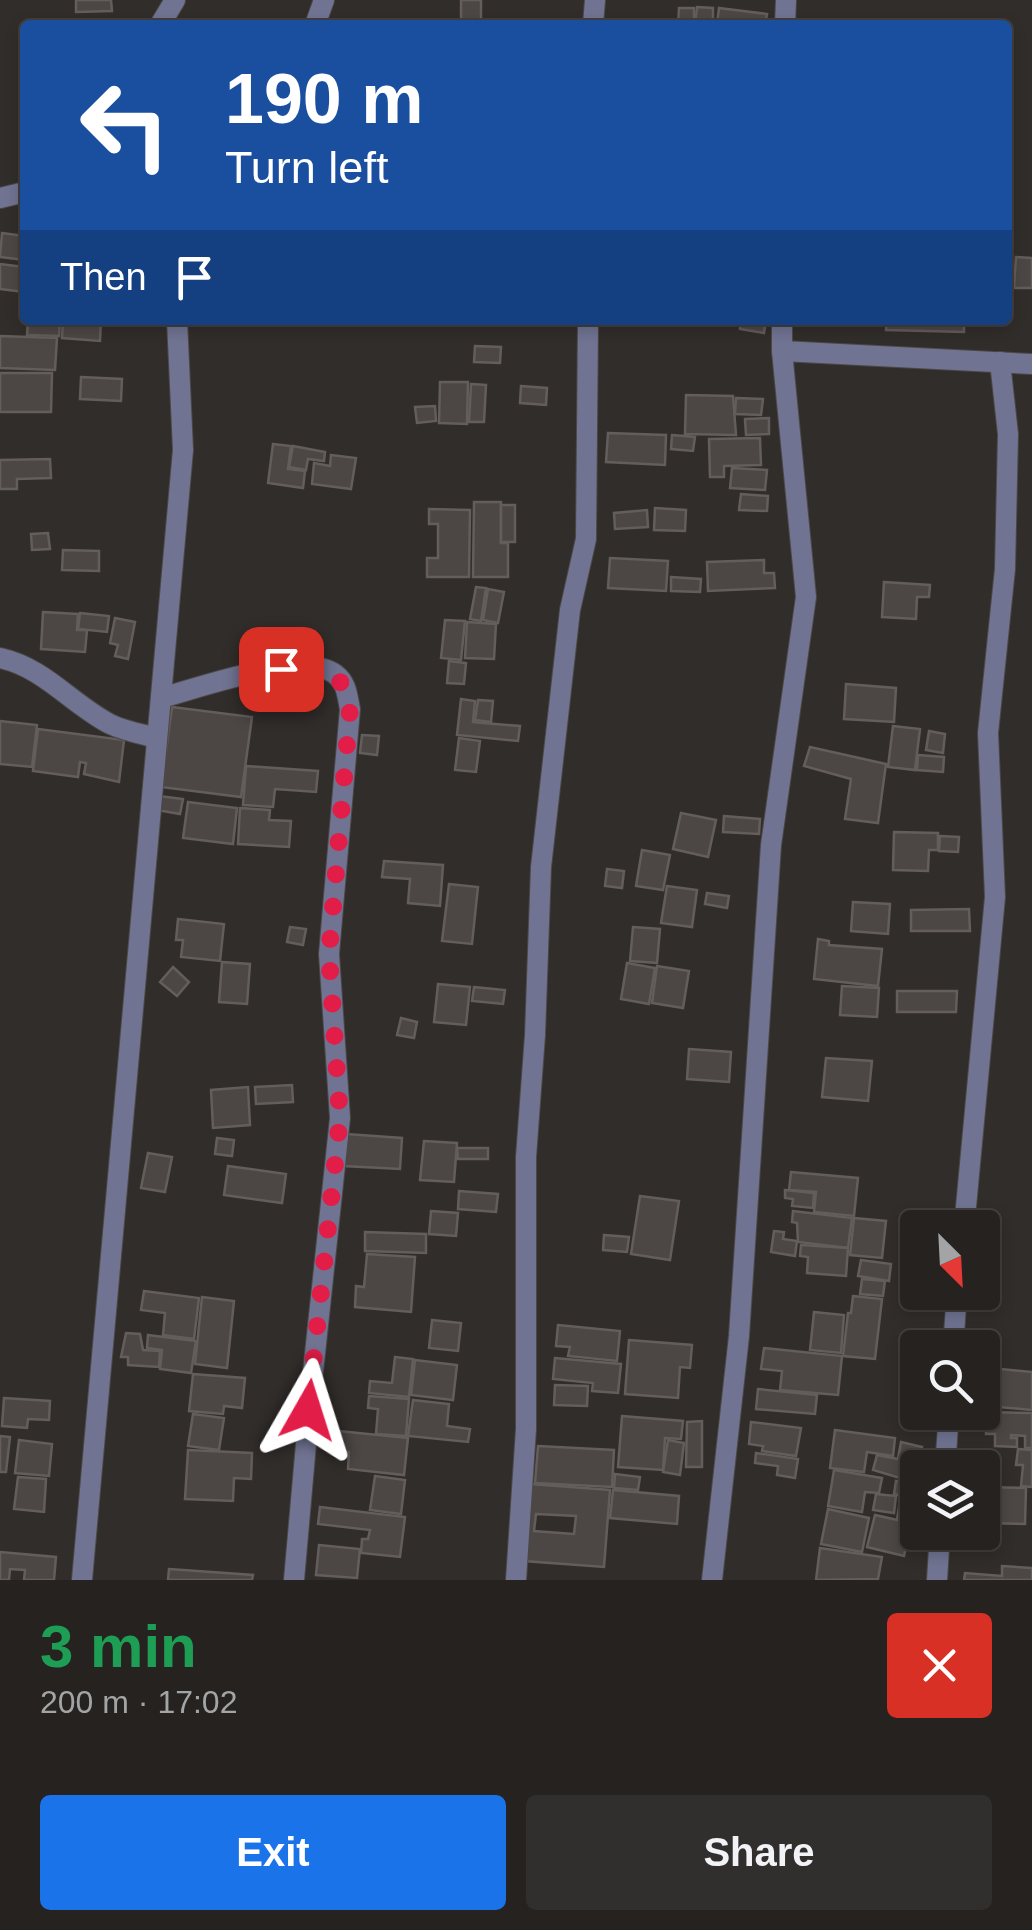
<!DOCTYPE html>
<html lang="en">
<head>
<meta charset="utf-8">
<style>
	:root { --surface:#252220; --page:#312f2d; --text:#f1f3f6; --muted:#a3a4a5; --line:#423f3e; --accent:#1a73e8 }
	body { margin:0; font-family:Helvetica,sans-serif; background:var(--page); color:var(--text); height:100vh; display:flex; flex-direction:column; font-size:38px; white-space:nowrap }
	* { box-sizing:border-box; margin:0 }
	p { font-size:32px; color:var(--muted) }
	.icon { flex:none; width:55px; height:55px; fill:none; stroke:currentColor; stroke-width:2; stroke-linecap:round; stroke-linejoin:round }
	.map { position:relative; height:1580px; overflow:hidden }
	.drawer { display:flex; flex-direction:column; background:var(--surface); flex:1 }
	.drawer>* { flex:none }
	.hud { position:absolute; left:20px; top:20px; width:992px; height:305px; border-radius:10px; box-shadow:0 5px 15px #0003,0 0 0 2px var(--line); background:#1a4fa0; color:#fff; overflow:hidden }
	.needle { width:65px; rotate:156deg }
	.tools { position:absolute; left:900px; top:1210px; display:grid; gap:20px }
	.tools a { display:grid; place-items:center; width:100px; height:100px; border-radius:10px; background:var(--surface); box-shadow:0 5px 15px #0003,0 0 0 2px var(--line); font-size:50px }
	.pin { position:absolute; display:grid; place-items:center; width:85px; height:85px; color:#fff; margin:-42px; border-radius:20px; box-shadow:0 5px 15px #0006 }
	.me { position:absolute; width:110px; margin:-55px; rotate:6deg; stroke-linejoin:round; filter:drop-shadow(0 0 8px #0008) }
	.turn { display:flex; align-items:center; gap:35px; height:210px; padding:0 40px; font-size:45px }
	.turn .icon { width:130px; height:130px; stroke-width:2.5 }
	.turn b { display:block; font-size:70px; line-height:85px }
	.then { display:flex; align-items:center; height:95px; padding:0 40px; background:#0003; gap:20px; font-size:38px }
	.round { display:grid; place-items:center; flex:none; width:105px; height:105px; border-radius:10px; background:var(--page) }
	.overview { display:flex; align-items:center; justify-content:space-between; height:170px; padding:0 40px }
	h1 { font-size:60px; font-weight:800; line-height:75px; color:#1e9e55 }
	.button { display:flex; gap:20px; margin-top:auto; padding:20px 40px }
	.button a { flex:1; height:115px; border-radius:10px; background:var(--accent); color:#fff; font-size:40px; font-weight:800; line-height:115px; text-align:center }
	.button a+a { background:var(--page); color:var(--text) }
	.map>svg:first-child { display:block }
	.building { fill:#4c4744; stroke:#635d5b; stroke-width:2.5; fill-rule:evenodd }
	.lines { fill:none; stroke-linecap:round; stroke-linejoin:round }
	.minor-casing { stroke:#4c4846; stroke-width:22 }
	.minor { stroke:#707492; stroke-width:20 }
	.route { stroke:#e11d48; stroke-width:18; stroke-dasharray:0 32.4 }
</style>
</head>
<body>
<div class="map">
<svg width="1032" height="1580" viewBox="0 0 1032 1580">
	<rect width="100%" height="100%" fill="#312d2b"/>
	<g class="building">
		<path d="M76 0H111L112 11 76 12Z"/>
		<rect x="461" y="0" width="20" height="25"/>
		<path d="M697 7 713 8V25H695Z"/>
		<path d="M679 8H694V25H678Z"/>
		<path d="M719 8 767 14 765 25 717 23Z"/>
		<path d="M2 233 25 236V260L0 257Z"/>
		<path d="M1016 257 1032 258V288H1014Z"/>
		<path d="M0 264 25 267V292L0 289Z"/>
		<path d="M28 320H60L59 336 27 335Z"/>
		<path d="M63 320H101L100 341 62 338Z"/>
		<path d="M741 320H766L764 333 740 329Z"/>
		<path d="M887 320H964V332L886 330Z"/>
		<path d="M0 336 57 338 55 370 0 368Z"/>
		<path d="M475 346 501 347 500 363 474 362Z"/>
		<path d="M0 373H52L51 412H0Z"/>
		<path d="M81 377 122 379 121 401 80 399Z"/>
		<path d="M440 382H468L467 424 439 423Z"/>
		<path d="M471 384 486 385 484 422H469Z"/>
		<path d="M521 386 547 388 546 405 520 403Z"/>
		<path d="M686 395 733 396 736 435 685 434Z"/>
		<path d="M736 398 763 399 761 415 735 414Z"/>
		<path d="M435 406 436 421 417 423 415 407Z"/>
		<path d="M769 418V434L746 435 745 419Z"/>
		<path d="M608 433 666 435 665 465 606 462Z"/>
		<path d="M672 435 695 437 693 451 671 449Z"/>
		<path d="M760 438 761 465 724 466V477H710L709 439Z"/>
		<path d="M273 444 291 446 288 469 305 471 303 488 268 483Z"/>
		<path d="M293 446 325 452 324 461 308 459 306 470 289 467Z"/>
		<path d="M331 455 356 458 351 489 312 484 314 463 330 466Z"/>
		<path d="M50 459 51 478 17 479V489H0V460Z"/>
		<path d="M732 468 767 470 765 490 730 488Z"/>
		<path d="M741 494 768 496 767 511 739 510Z"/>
		<path d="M474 502H501V543H508V577H473Z"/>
		<rect x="501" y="505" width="14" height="37"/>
		<path d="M655 508 686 510 685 531 654 530Z"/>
		<path d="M429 509 470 510 469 577H427V558H438V524H429Z"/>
		<path d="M647 510 648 527 615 529 614 513Z"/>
		<path d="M48 533 50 549 32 550 31 534Z"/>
		<path d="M63 550 99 551V571L62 570Z"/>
		<path d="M610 558 668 561 666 591 608 588Z"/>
		<path d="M764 560V573H774L775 588 708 591 707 562Z"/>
		<path d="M671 577 701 579 700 592 671 591Z"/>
		<path d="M884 582 930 585 929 597H917L916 619 882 617Z"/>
		<path d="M476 587 486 588 481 621 470 619Z"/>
		<path d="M488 589 504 592 498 623 483 620Z"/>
		<path d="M43 612 78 614 77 630H87L85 652 41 649Z"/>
		<path d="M80 613 109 616 107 632 78 629Z"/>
		<path d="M115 618 135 622 128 659 115 656 118 645 110 643Z"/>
		<path d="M445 620 465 621 461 660 441 658Z"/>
		<path d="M467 622 496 624 494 659 465 658Z"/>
		<path d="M449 661 466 663 464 684 447 683Z"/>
		<path d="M846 684 896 688 894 722 844 719Z"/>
		<path d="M461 699 475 701 473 722 520 726 518 741 457 735Z"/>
		<path d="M478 700 493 701 491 722 475 720Z"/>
		<path d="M172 707 252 717 241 797 161 787Z"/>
		<path d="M0 721 37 725 32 767 0 764Z"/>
		<path d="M893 726 920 729 915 770 888 767Z"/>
		<path d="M38 729 124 740 119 782 84 774 86 763 80 762 78 777 33 771Z"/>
		<path d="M929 731 945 734 943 753 926 750Z"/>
		<path d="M362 735 379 736 377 755 360 753Z"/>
		<path d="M459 738 480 741 476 772 455 770Z"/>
		<path d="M810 747 886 764 878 823 845 819 851 779 804 766Z"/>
		<path d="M918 755 944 757 943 772 917 770Z"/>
		<path d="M246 766 318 771 316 792 275 789 273 807 243 805Z"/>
		<path d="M159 796 183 799 180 814 157 810Z"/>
		<path d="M188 802 237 808 233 844 183 838Z"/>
		<path d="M240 808 270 810 269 820 291 821 289 847 238 844Z"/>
		<path d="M681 813 716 820 708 857 673 849Z"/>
		<path d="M724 816 760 819 759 834 723 832Z"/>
		<path d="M894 832 938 833V850H929L928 871 893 870Z"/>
		<path d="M940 836 959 837 958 852 939 851Z"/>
		<path d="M642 850 670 855 663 890 636 886Z"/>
		<path d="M384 861 443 865 440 906 408 903 410 879 382 877Z"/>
		<path d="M607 869 624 871 622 888 605 886Z"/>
		<path d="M449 884 478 887 472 944 442 941Z"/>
		<path d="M667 886 697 890 692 927 661 923Z"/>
		<path d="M707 893 729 896 727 908 705 904Z"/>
		<path d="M853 902 890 904 888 934 851 931Z"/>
		<path d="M969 909 970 931H911V910Z"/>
		<path d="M178 919 224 924 220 961 181 957 183 940H176Z"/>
		<path d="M290 927 306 929 303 945 287 942Z"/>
		<path d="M633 927 660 929 657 963 630 961Z"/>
		<path d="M818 939 829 941V945L882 949 878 986 814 979Z"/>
		<path d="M222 962 250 964 247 1004 219 1002Z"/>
		<path d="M627 963 655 968 649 1004 621 999Z"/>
		<path d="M657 966 689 971 683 1008 652 1003Z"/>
		<path d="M173 967 189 982 177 996 160 982Z"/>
		<path d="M438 984 470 987 466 1025 434 1022Z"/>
		<path d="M842 986 879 988 877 1017 840 1015Z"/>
		<path d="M474 987 505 990 503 1004 472 1001Z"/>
		<path d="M897 991H957L956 1012H897Z"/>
		<path d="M401 1018 417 1022 414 1038 397 1035Z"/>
		<path d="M689 1049 731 1052 729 1082 687 1079Z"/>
		<path d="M826 1058 872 1061 868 1101 822 1097Z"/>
		<path d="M292 1085 293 1102 256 1104 255 1087Z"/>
		<path d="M248 1087 250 1125 213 1128 211 1090Z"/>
		<path d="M346 1134 402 1138 400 1169 343 1166Z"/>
		<path d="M217 1138 234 1140 232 1156 215 1154Z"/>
		<path d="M424 1141 457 1143 454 1182 420 1180Z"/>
		<path d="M457 1148H488V1159H458Z"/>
		<path d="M148 1153 172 1157 165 1192 141 1188Z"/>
		<path d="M228 1166 286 1174 282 1203 224 1195Z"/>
		<path d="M791 1172 858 1178 854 1216 814 1212 816 1192 789 1190Z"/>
		<path d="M785 1190 814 1193 813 1208 792 1206 793 1199 785 1198Z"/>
		<path d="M459 1191 498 1194 496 1212 458 1209Z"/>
		<path d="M640 1196 679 1201 670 1260 631 1254Z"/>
		<path d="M431 1211 458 1213 456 1236 429 1234Z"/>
		<path d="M793 1211 852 1218 848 1248 798 1242 797 1223 792 1222Z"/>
		<path d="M854 1218 886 1221 882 1258 850 1255Z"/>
		<path d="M774 1231 784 1232 783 1239 797 1241 795 1256 771 1252Z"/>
		<path d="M365 1232 426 1234V1253L365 1251Z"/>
		<path d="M604 1235 629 1237 627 1252 603 1250Z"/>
		<path d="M801 1245 848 1248 846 1276 807 1273 808 1257 800 1256Z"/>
		<path d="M367 1254 415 1257 411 1312 355 1307 356 1286 364 1287Z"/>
		<path d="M861 1260 891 1264 889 1281 858 1276Z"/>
		<path d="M862 1279 885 1281 883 1296 860 1294Z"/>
		<path d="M144 1291 199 1298 194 1339 163 1335 165 1313 141 1310Z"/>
		<path d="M853 1296 882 1299 875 1359 843 1356 848 1313H851Z"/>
		<path d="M202 1297 234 1301 227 1368 195 1364Z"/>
		<path d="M814 1312 844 1315 841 1353 810 1350Z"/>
		<path d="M432 1320 461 1323 458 1351 429 1348Z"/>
		<path d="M558 1325 620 1331 617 1361 568 1356 570 1347 556 1346Z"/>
		<path d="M126 1333 140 1334 143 1350 160 1351 159 1367 128 1365V1357H121Z"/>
		<path d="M148 1335 196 1341 191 1373 160 1369 162 1350 147 1348Z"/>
		<path d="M629 1340 692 1345 690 1368 680 1367 678 1398 625 1394Z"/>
		<path d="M764 1348 842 1356 838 1395 780 1390 782 1371 761 1369Z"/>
		<path d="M395 1357 413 1359 409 1397 369 1393 370 1381 392 1383Z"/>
		<path d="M555 1358 621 1364 618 1393 592 1391 593 1383 553 1379Z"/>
		<path d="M415 1360 457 1365 453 1400 411 1395Z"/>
		<path d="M991 1368 1032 1372V1410L988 1406Z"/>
		<path d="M193 1374 245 1378 242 1408 224 1406 223 1414 189 1411Z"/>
		<path d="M555 1385 588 1386 587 1406 554 1405Z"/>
		<path d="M758 1389 817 1395 815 1414 756 1409Z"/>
		<path d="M369 1396 409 1399 406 1436 376 1434 378 1409 368 1408Z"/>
		<path d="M4 1398 50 1401 49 1420 28 1419 27 1428 2 1426Z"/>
		<path d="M413 1400 449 1404 447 1426 470 1429 468 1442 408 1436Z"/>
		<path d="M986 1412 1032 1413V1448H1025V1436L1011 1435V1438H1017V1447L995 1446V1434H986Z"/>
		<path d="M193 1414 224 1418 219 1450 188 1446Z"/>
		<path d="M622 1416 683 1421 681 1439 665 1438 663 1470 618 1467Z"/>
		<path d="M702 1421V1467H686L687 1422Z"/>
		<path d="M751 1422 801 1428 796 1456 762 1451 763 1446 749 1444Z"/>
		<path d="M835 1430 895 1438 893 1456 867 1452 864 1472 830 1468Z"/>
		<path d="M339 1431 408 1438 404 1475 348 1469 349 1452 337 1451Z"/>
		<path d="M0 1436 10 1437 6 1472H0Z"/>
		<path d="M19 1440 52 1444 49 1476 15 1473Z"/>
		<path d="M668 1440 684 1443 680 1475 663 1472Z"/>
		<path d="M901 1442 922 1447 913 1482 873 1470 877 1455 898 1459Z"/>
		<path d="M538 1446 614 1450 612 1487 535 1483Z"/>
		<path d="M1018 1449 1032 1450V1487L1021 1486 1023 1465H1016Z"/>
		<path d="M188 1450 252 1453 251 1479 234 1478 233 1501 185 1499Z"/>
		<path d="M756 1453 798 1459 795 1478 777 1475 778 1466 755 1463Z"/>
		<path d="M834 1470 882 1478 879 1493 865 1492 862 1512 828 1506Z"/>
		<path d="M615 1474 640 1477 638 1490 614 1488Z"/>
		<path d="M375 1476 405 1480 401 1514 370 1510Z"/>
		<path d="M18 1477 46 1479 44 1512 14 1509Z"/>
		<path d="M896 1481 918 1485 911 1521 897 1519 901 1496 894 1494Z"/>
		<path d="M530 1484 610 1490 604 1567 524 1561ZM536 1514 576 1516 574 1534 534 1531Z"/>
		<path d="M982 1487 1026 1488 1025 1524 982 1523Z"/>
		<path d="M613 1490 679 1496 677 1524 610 1518Z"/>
		<path d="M876 1494 896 1496 894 1513 873 1510Z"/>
		<path d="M320 1507 405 1517 400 1557 361 1553 362 1539H368L370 1530 318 1524Z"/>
		<path d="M828 1509 869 1518 862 1552 821 1544Z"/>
		<path d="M875 1515 911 1523 904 1556 867 1547Z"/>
		<path d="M319 1545 360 1549 357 1578 316 1575Z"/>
		<path d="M820 1548 882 1557 878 1579 816 1580Z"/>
		<path d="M0 1552 56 1557 54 1580H24L25 1570 10 1569 9 1580H0Z"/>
		<path d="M1002 1566 1032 1568V1580H964L965 1573 1002 1576Z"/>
		<path d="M169 1569 253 1575 252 1580H168Z"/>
	</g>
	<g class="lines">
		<defs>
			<g id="minor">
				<path d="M160 25 175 0"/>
				<path d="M315 25 324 0"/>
				<path d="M593 25 595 0"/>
				<path d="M785 25 786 0"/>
				<path d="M0 198 25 192"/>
				<path d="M782 351 1032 364"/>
				<path d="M0 658C45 668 70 703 110 724 124 731 142 734 157 738"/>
				<path d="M161 698C199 688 302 650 335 674 347 683 347 695 350 709L329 954 340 1118 309 1410 294 1580"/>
				<path d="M964 1228 995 897 988 733 1005 569 1008 434 1000 362"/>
				<path d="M953 1348 957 1292"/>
				<path d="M945 1468 949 1412"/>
				<path d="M82 1580 183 450 177 320"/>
				<path d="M516 1580 526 1429V1157L535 1035 541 867 570 610 586 539 588 320"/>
				<path d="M712 1580 739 1336 771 845 806 597 782 351V320"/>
				<path d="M937 1580 940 1532"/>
			</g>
		</defs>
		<use href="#minor" class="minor-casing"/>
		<use href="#minor" class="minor"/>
	</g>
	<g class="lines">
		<path class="route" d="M281 669C321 663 341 665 350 709L329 954 340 1118 308 1410"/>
	</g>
</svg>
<div class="tools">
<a><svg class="needle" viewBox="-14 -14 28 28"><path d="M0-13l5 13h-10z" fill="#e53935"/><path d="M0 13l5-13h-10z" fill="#a3a4a5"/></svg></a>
<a><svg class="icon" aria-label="search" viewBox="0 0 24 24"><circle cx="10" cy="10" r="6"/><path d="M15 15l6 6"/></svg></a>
<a><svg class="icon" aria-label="layers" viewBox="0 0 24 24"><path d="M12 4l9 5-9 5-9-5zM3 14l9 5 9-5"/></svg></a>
</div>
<div class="pin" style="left:281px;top:669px;background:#d93025"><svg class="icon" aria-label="arrive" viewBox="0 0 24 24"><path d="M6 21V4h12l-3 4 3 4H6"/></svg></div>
<svg class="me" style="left:308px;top:1410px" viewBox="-20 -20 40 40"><path d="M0-17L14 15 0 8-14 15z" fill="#e11d48" stroke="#fff" stroke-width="4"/></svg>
<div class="hud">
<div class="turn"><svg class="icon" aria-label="left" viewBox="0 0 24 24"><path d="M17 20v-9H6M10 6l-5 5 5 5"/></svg><div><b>190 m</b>Turn left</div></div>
<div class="then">Then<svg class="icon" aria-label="arrive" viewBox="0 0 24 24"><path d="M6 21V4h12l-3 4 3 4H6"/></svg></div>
</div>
</div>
<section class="drawer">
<div class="overview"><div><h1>3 min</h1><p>200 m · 17:02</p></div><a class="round" style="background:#d93025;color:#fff"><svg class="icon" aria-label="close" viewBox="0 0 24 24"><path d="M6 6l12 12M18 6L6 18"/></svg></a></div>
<div class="button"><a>Exit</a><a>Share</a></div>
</section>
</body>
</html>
